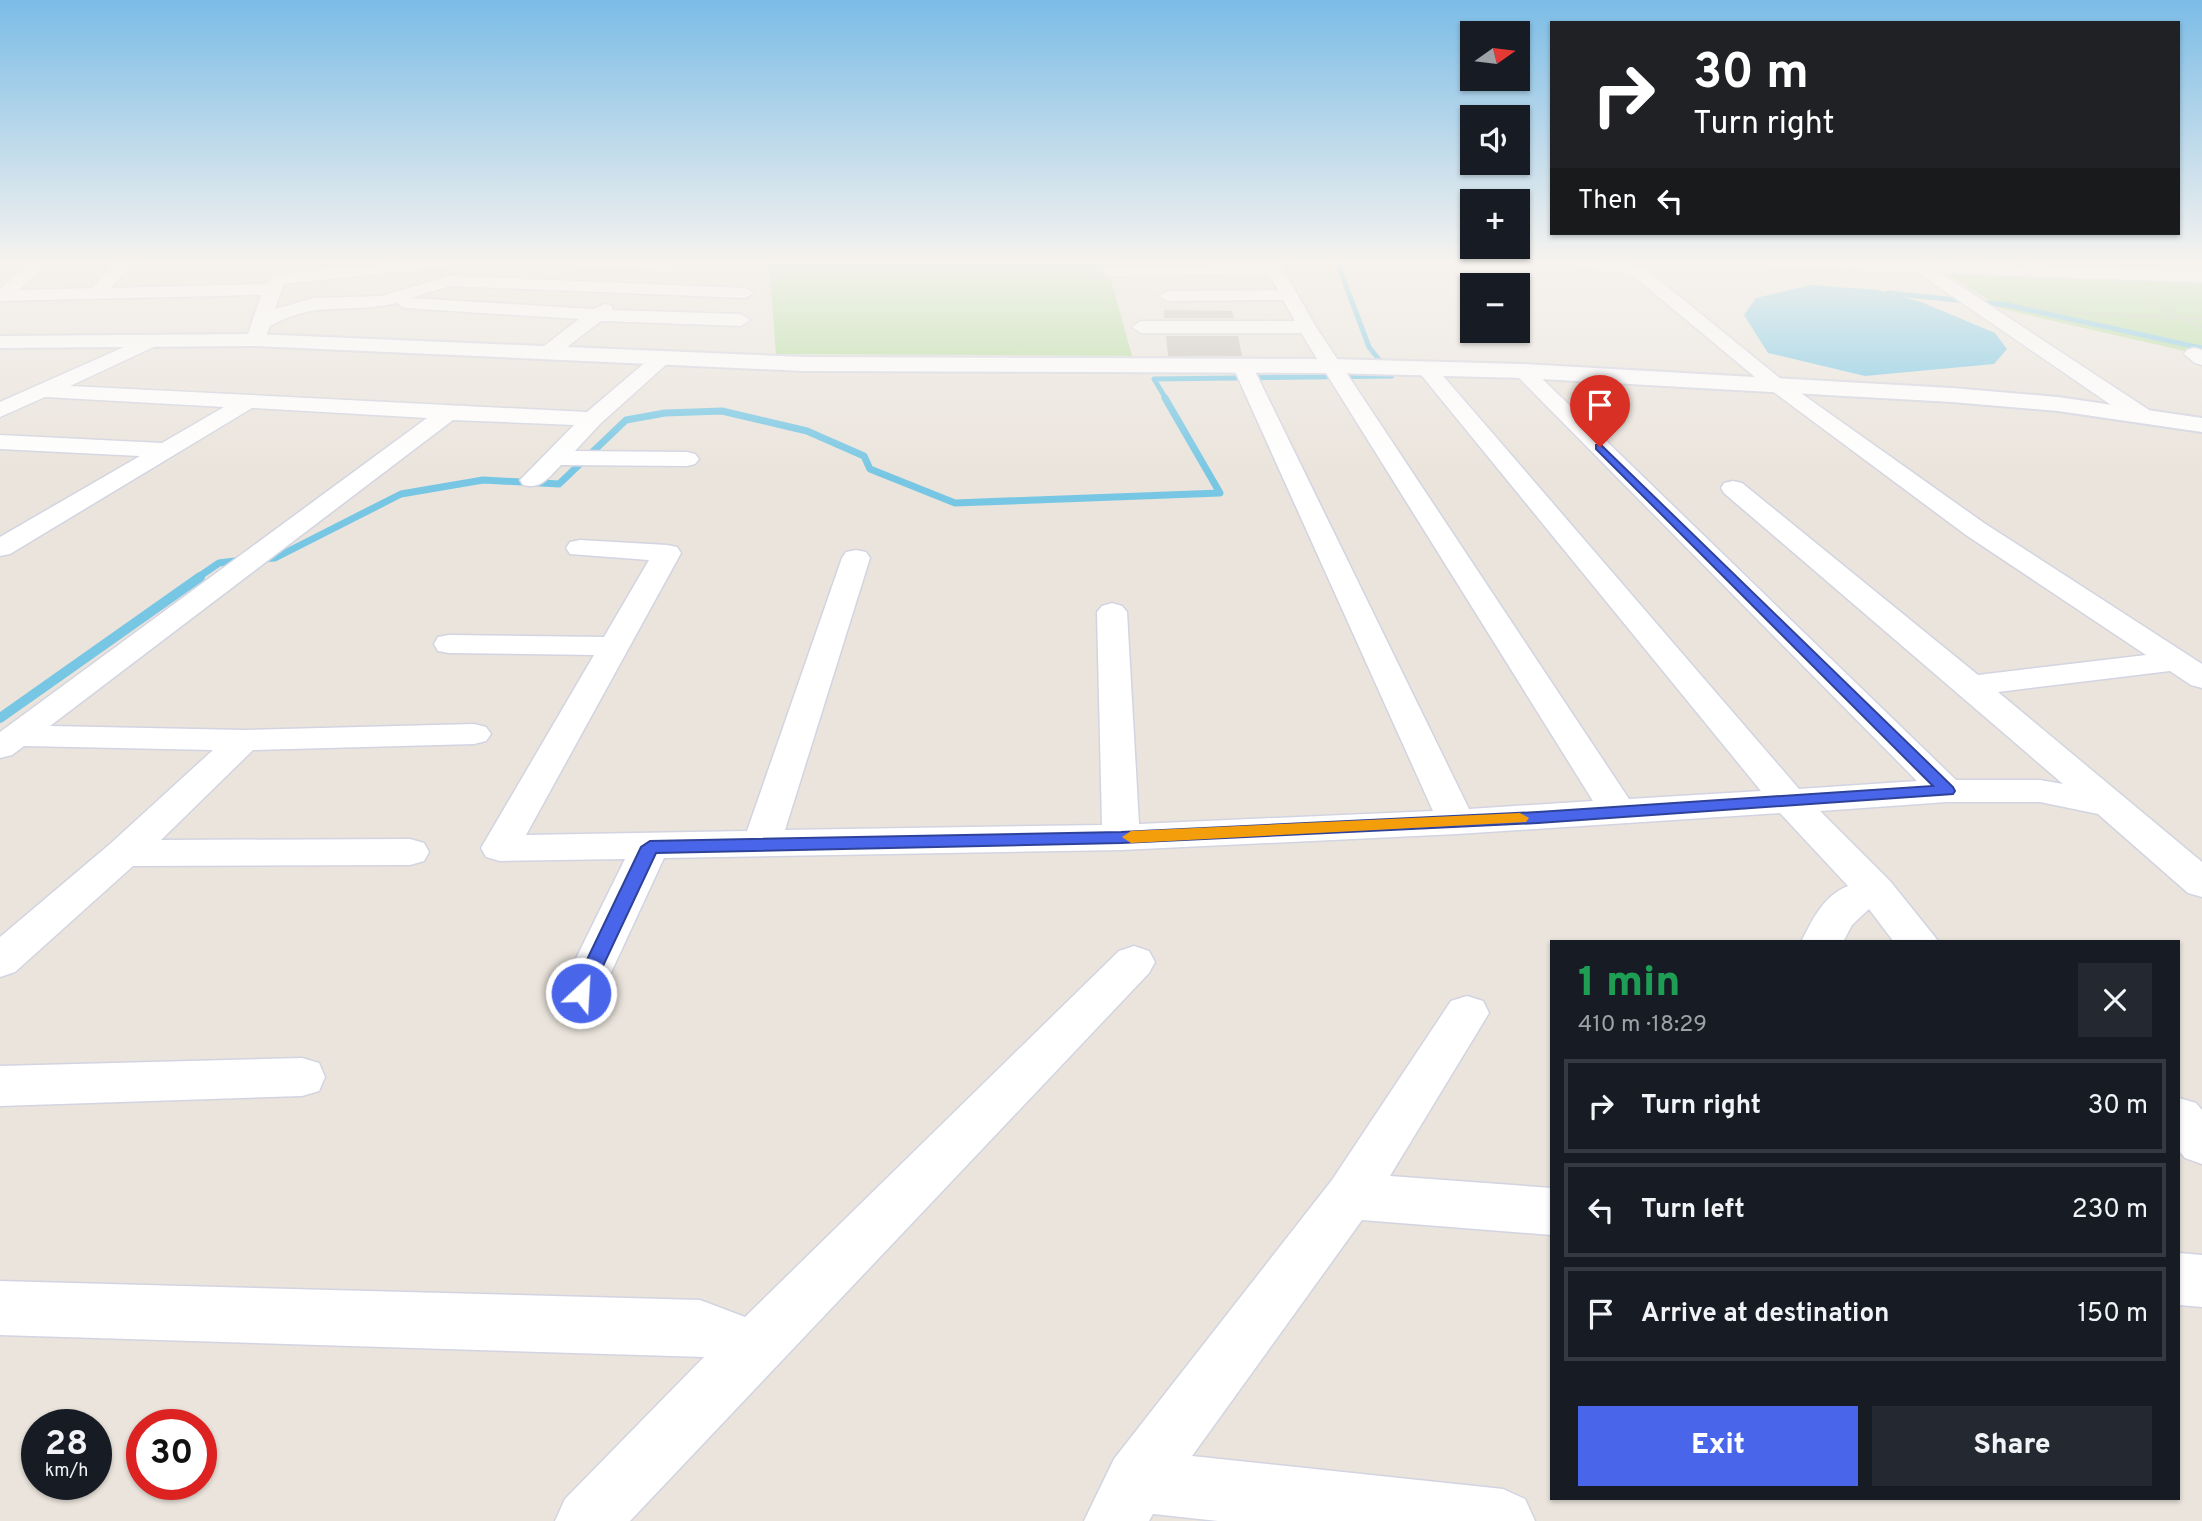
<!DOCTYPE html>
<html lang="en">
<head>
<meta charset="utf-8">
<style>
	:root { --surface:#171b24; --page:#242831; --text:#f1f3f6; --muted:#9ea1a6; --line:#363941; --accent:#4966eb }
	body { margin:0; font-family:Overpass,sans-serif; background:var(--page); color:var(--text); height:100vh; display:flex; flex-direction:column; font-size:26px; white-space:nowrap }
	* { box-sizing:border-box; margin:0 }
	p { font-size:23px; color:var(--muted) }
	.icon { flex:none; width:38px; height:38px; fill:none; stroke:currentColor; stroke-width:2; stroke-linecap:round; stroke-linejoin:round }
	.map { position:relative; flex:1; overflow:hidden }
	.side { position:absolute; left:1550px; top:940px; width:630px; height:560px; display:flex; flex-direction:column; background:var(--surface); border-radius:0px; box-shadow:0 2px 5px #0004 }
	.side>* { flex:none }
	.banner { position:absolute; left:1550px; top:21px; width:630px; height:214px; border-radius:0px; box-shadow:0 2px 5px #0004; background:#202124; color:#fff; overflow:hidden }
	.needle { width:46px; rotate:76deg }
	.tools { position:absolute; left:1460px; top:21px; display:grid; gap:14px }
	.tools a { display:grid; place-items:center; width:70px; height:70px; border-radius:0px; background:var(--surface); box-shadow:0 2px 5px #0004; font-size:35px }
	.speed { position:absolute; left:21px; top:1409px; display:flex; gap:14px; font-size:35px; font-weight:700; text-align:center }
	.speed>* { display:grid; place-content:center; width:91px; height:91px; border-radius:50%; background:var(--surface); box-shadow:0 2px 5px #0004; line-height:1 }
	.speed small { font-size:18px; font-weight:400 }
	.speed .limit { border:10px solid #d22; background:#fff; color:#111 }
	.pin { position:absolute; display:grid; place-items:center; width:60px; height:60px; color:#fff; margin:-72px -30px; border-radius:50% 50% 50% 0; rotate:-45deg; box-shadow:0 0 7px #0007 }
	.pin .icon { rotate:45deg }
	.me { position:absolute; width:77px; margin:-38px; rotate:25deg; stroke-linejoin:round; filter:drop-shadow(0 0 5px #0008) }
	.turn { display:flex; align-items:center; gap:24px; height:147px; padding:0 28px; font-size:32px }
	.turn .icon { width:91px; height:91px; stroke-width:2.5 }
	.turn b { display:block; font-size:49px; line-height:60px }
	.then { display:flex; align-items:center; height:66px; padding:0 28px; background:#0003; gap:14px; font-size:26px }
	.round { display:grid; place-items:center; flex:none; width:74px; height:74px; border-radius:0px; background:var(--page) }
	.headline { display:flex; align-items:center; justify-content:space-between; height:119px; padding:0 28px }
	h1 { font-size:42px; font-weight:800; line-height:52px; color:#1e9e55 }
	.action { display:flex; gap:14px; margin-top:auto; padding:14px 28px }
	.action a { flex:1; height:80px; border-radius:0px; background:var(--accent); color:#fff; font-size:28px; font-weight:800; line-height:80px; text-align:center }
	.action a+a { background:var(--page); color:var(--text) }
	ul { padding:0; list-style:none }
	li { display:flex; align-items:center; gap:21px; height:94px; margin:0 14px 10px; padding:0 14px; border:4px solid var(--line); border-radius:0px }
	li div { flex:1 }
	li b { display:block; font-size:26px }
	li em { font-style:normal }
	.map>svg:first-child { display:block }
	.green { fill:#b2dd9d }
	.water { fill:#77c7e4 }
	.lines { fill:none; stroke-linecap:round; stroke-linejoin:round }
	.stream-far2 { stroke:#77c7e4; stroke-width:5 }
	.stream-far1 { stroke:#77c7e4; stroke-width:7 }
	.stream { stroke:#77c7e4; stroke-width:10 }
	.building { fill:#c6c2bb }
	.street-casing { stroke:#d2d4e1; stroke-width:3 }
	.secondary-casing { stroke:#d2d4e1; stroke-width:4 }
	.path { stroke:#c3c3c3; stroke-width:2.5; stroke-dasharray:2.5 2; stroke-linecap:butt }
	.street { fill:#fff; fill-rule:evenodd }
	.secondary { fill:#fff; fill-rule:evenodd }
	.route { fill:#4966eb; stroke:#2f4299; stroke-width:2 }
	.slow { fill:#f59e0b }
</style>
</head>
<body>
<div class="map">
<svg width="2202" height="1521" viewBox="0 0 2202 1521">
	<rect width="100%" height="100%" fill="#eae4dc"/>
	<g class="green">
		<path d="M769 262H1106L1132 356 776 354Z"/>
		<path d="M1947 273 2202 282V355L2002 309Z"/>
	</g>
	<path class="water" d="M1811 285 1878 290 1921 302 1995 333 2007 349 1994 364 1865 376 1768 353 1744 315 1756 298Z"/>
	<g class="lines">
		<g class="stream-far2">
			<path d="M1888 293 2007 305 2202 348"/>
			<path d="M1166 399 1154 379 1392 376 1369 347 1337 262"/>
		</g>
		<g class="stream-far1">
			<path d="M259 559 275 558 401 494 483 480 559 484 626 420 665 413 722 411 807 431 864 456 870 469 955 503 1220 493 1165 398"/>
			<path d="M197 578 219 563 243 560"/>
		</g>
		<path class="stream" d="M0 718 200 577"/>
	</g>
	<g class="building">
		<path d="M1164 310 1232 311 1234 318H1164Z"/>
		<path d="M1166 336H1238L1242 356H1168Z"/>
	</g>
	<g class="lines">
		<defs>
			<g id="street">
				<path d="M31 262H48L19 290 92 288 116 262H133L111 288 267 284 273 275 279 274 400 262H453L445 267 284 284 275 309 313 298 381 296 450 276 745 288 754 293 745 298 450 286 411 298 593 309 605 304 611 305 613 310 741 314 750 320 741 326 601 321 554 357H540L537 353 540 349 579 319 405 308 396 303C348 315 319 299 270 326L265 338 258 340 248 334 261 295 0 301V289Z"/>
				<path d="M571 262H672L678 266 670 271 579 267Z"/>
				<path d="M1263 262H1279L1316 327 1629 799 1761 791 1418 371 1415 367 1418 363H1432L1799 789 1917 781 1516 375 1513 371 1516 367H1530L1956 780H2040L2063 784 1724 493 1721 488 1724 483 1733 481 1742 483 1978 675 2146 655 1966 535 1767 387 1631 274 1574 267 1566 262H1610L1642 266 1781 379 1984 523 2202 664V688L2191 685 2170 671 1998 692 2202 862V897L2188 893 2098 814 2040 802H1947L1820 811 1890 881 1939 942H1894L1869 909 1852 925 1843 942H1801C1813 919 1823 896 1848 886L1780 813 1457 834 1121 850 664 858 596 1005 581 1010 566 1005 559 993 625 859 500 861 486 857 481 848 594 655 449 653 438 651 434 644 438 637 449 635 604 637 649 560 570 554 566 548 570 542 580 540 667 545 677 547 681 553 526 835 747 831 842 558 846 552 856 550 866 552 870 558 785 830 1102 825 1097 612 1102 606 1112 603 1122 606 1127 612 1139 824 1433 811 1233 367 1236 363H1250L1253 367 1469 809 1593 801 1301 333H1141L1132 327 1141 321H1295L1283 300 1168 301 1159 296 1168 291 1278 290 1269 274 1108 276 1100 271 1108 266 1264 264Z"/>
				<path d="M1763 262H1922L2023 265 2021 262H2040L2049 266 2202 272V282L1941 273 2149 410 2152 415 2149 420H2133L1917 272 1771 267Z"/>
				<path d="M151 335 161 341 158 345 70 386 587 412 655 354H669L672 358 669 362 600 424 575 451 687 452 695 454 699 459 695 464 687 466 561 465C549 477 541 490 523 485L520 480 574 425 453 420 50 726 244 730 474 724 486 727 491 734 486 741 474 744 253 750 161 840 410 839 424 843 429 852 424 861 410 865 133 866 15 972 0 977V937L110 844 213 750 24 746 12 755 0 758V732L427 418 252 408 10 554 0 556V537L140 456 0 449V435L162 443 224 407 45 397 0 417V402Z"/>
				<path d="M2194 348 2202 350V365L2195 363 2184 354 2187 350Z"/>
				<path d="M1134 946 1149 951 1155 962 1149 973 630 1521H555L565 1499 704 1357 0 1335V1281L700 1300 745 1317 1119 951Z"/>
				<path d="M1467 996 1483 1001 1489 1013 1390 1176 1552 1188V1235L1362 1220 1192 1456 1503 1489 1525 1499 1535 1521H1218L1153 1514 1149 1521H1084L1114 1459 1332 1180 1451 1001Z"/>
				<path d="M302 1058 319 1063 325 1077 319 1091 302 1096 0 1106V1066Z"/>
				<path d="M2179 1098 2196 1103 2202 1110V1164L2185 1158 2179 1151Z"/>
				<path d="M2179 1253 2202 1255V1307L2179 1305Z"/>
			</g>
			<path id="secondary" d="M255 334 804 357 1332 359 1523 364 1952 388 2058 397 2202 418V432L2058 411 1952 402 1523 378 1332 373 804 371 255 346 0 348V336Z"/>
		</defs>
		<use href="#street" class="street-casing"/>
		<use href="#secondary" class="secondary-casing"/>
		<g class="path">
			<path d="M2149 300 2202 328"/>
			<path d="M2029 306 2062 312 2202 319"/>
		</g>
		<use href="#street" class="street"/>
		<use href="#secondary" class="secondary"/>
	</g>
	<linearGradient id="sky" x2="0" y2="1"><stop stop-color="#7bbce6"/><stop offset="0.55" stop-color="#f6f3ef"/><stop offset="1" stop-color="#f6f3ef" stop-opacity="0"/></linearGradient>
	<rect width="2202" height="475" fill="url(#sky)"/>
	<path class="route" d="M1600 444 1953 787 1955 791 1953 794 1538 823 1121 843 656 853 588 998 581 1000 574 998 571 993 641 847 650 841 1121 832 1538 812 1933 786 1596 449V445Z"/>
	<path class="slow" d="M1520 813 1529 818 1526 822 1131 843 1122 837 1131 831Z"/>
</svg>
<div class="tools">
<a><svg class="needle" viewBox="-14 -14 28 28"><path d="M0-13l5 13h-10z" fill="#e53935"/><path d="M0 13l5-13h-10z" fill="#9ea1a6"/></svg></a>
<a><svg class="icon" aria-label="sound" viewBox="0 0 24 24"><path d="M4 9h4l5-4v14l-5-4H4zM17 9q2 3 0 6"/></svg></a>
<a>+</a>
<a>−</a>
</div>
<div class="speed"><div>28<small>km/h</small></div><div class="limit">30</div></div>
<div class="pin" style="left:1600px;top:447px;background:#d93025"><svg class="icon" aria-label="arrive" viewBox="0 0 24 24"><path d="M6 21V4h12l-3 4 3 4H6"/></svg></div>
<svg class="me" style="left:581px;top:993px" viewBox="-20 -20 40 40"><circle r="17" fill="#4966eb" stroke="#fff" stroke-width="3"/><path d="M0-11L8 9 0 5-8 9z" fill="#fff"/></svg>
<div class="banner">
<div class="turn"><svg class="icon" aria-label="right" viewBox="0 0 24 24"><path d="M7 20v-9h11M14 6l5 5-5 5"/></svg><div><b>30 m</b>Turn right</div></div>
<div class="then">Then<svg class="icon" aria-label="left" viewBox="0 0 24 24"><path d="M17 20v-9H6M10 6l-5 5 5 5"/></svg></div>
</div>
<section class="side">
<div class="headline"><div><h1>1 min</h1><p>410 m · 18:29</p></div><a class="round"><svg class="icon" aria-label="close" viewBox="0 0 24 24"><path d="M6 6l12 12M18 6L6 18"/></svg></a></div>
<ul>
<li><svg class="icon" aria-label="right" viewBox="0 0 24 24"><path d="M7 20v-9h11M14 6l5 5-5 5"/></svg><div><b>Turn right</b></div><em>30 m</em></li>
<li><svg class="icon" aria-label="left" viewBox="0 0 24 24"><path d="M17 20v-9H6M10 6l-5 5 5 5"/></svg><div><b>Turn left</b></div><em>230 m</em></li>
<li><svg class="icon" aria-label="arrive" viewBox="0 0 24 24"><path d="M6 21V4h12l-3 4 3 4H6"/></svg><div><b>Arrive at destination</b></div><em>150 m</em></li>
</ul>
<div class="action"><a>Exit</a><a>Share</a></div>
</section>
</div>
</body>
</html>
